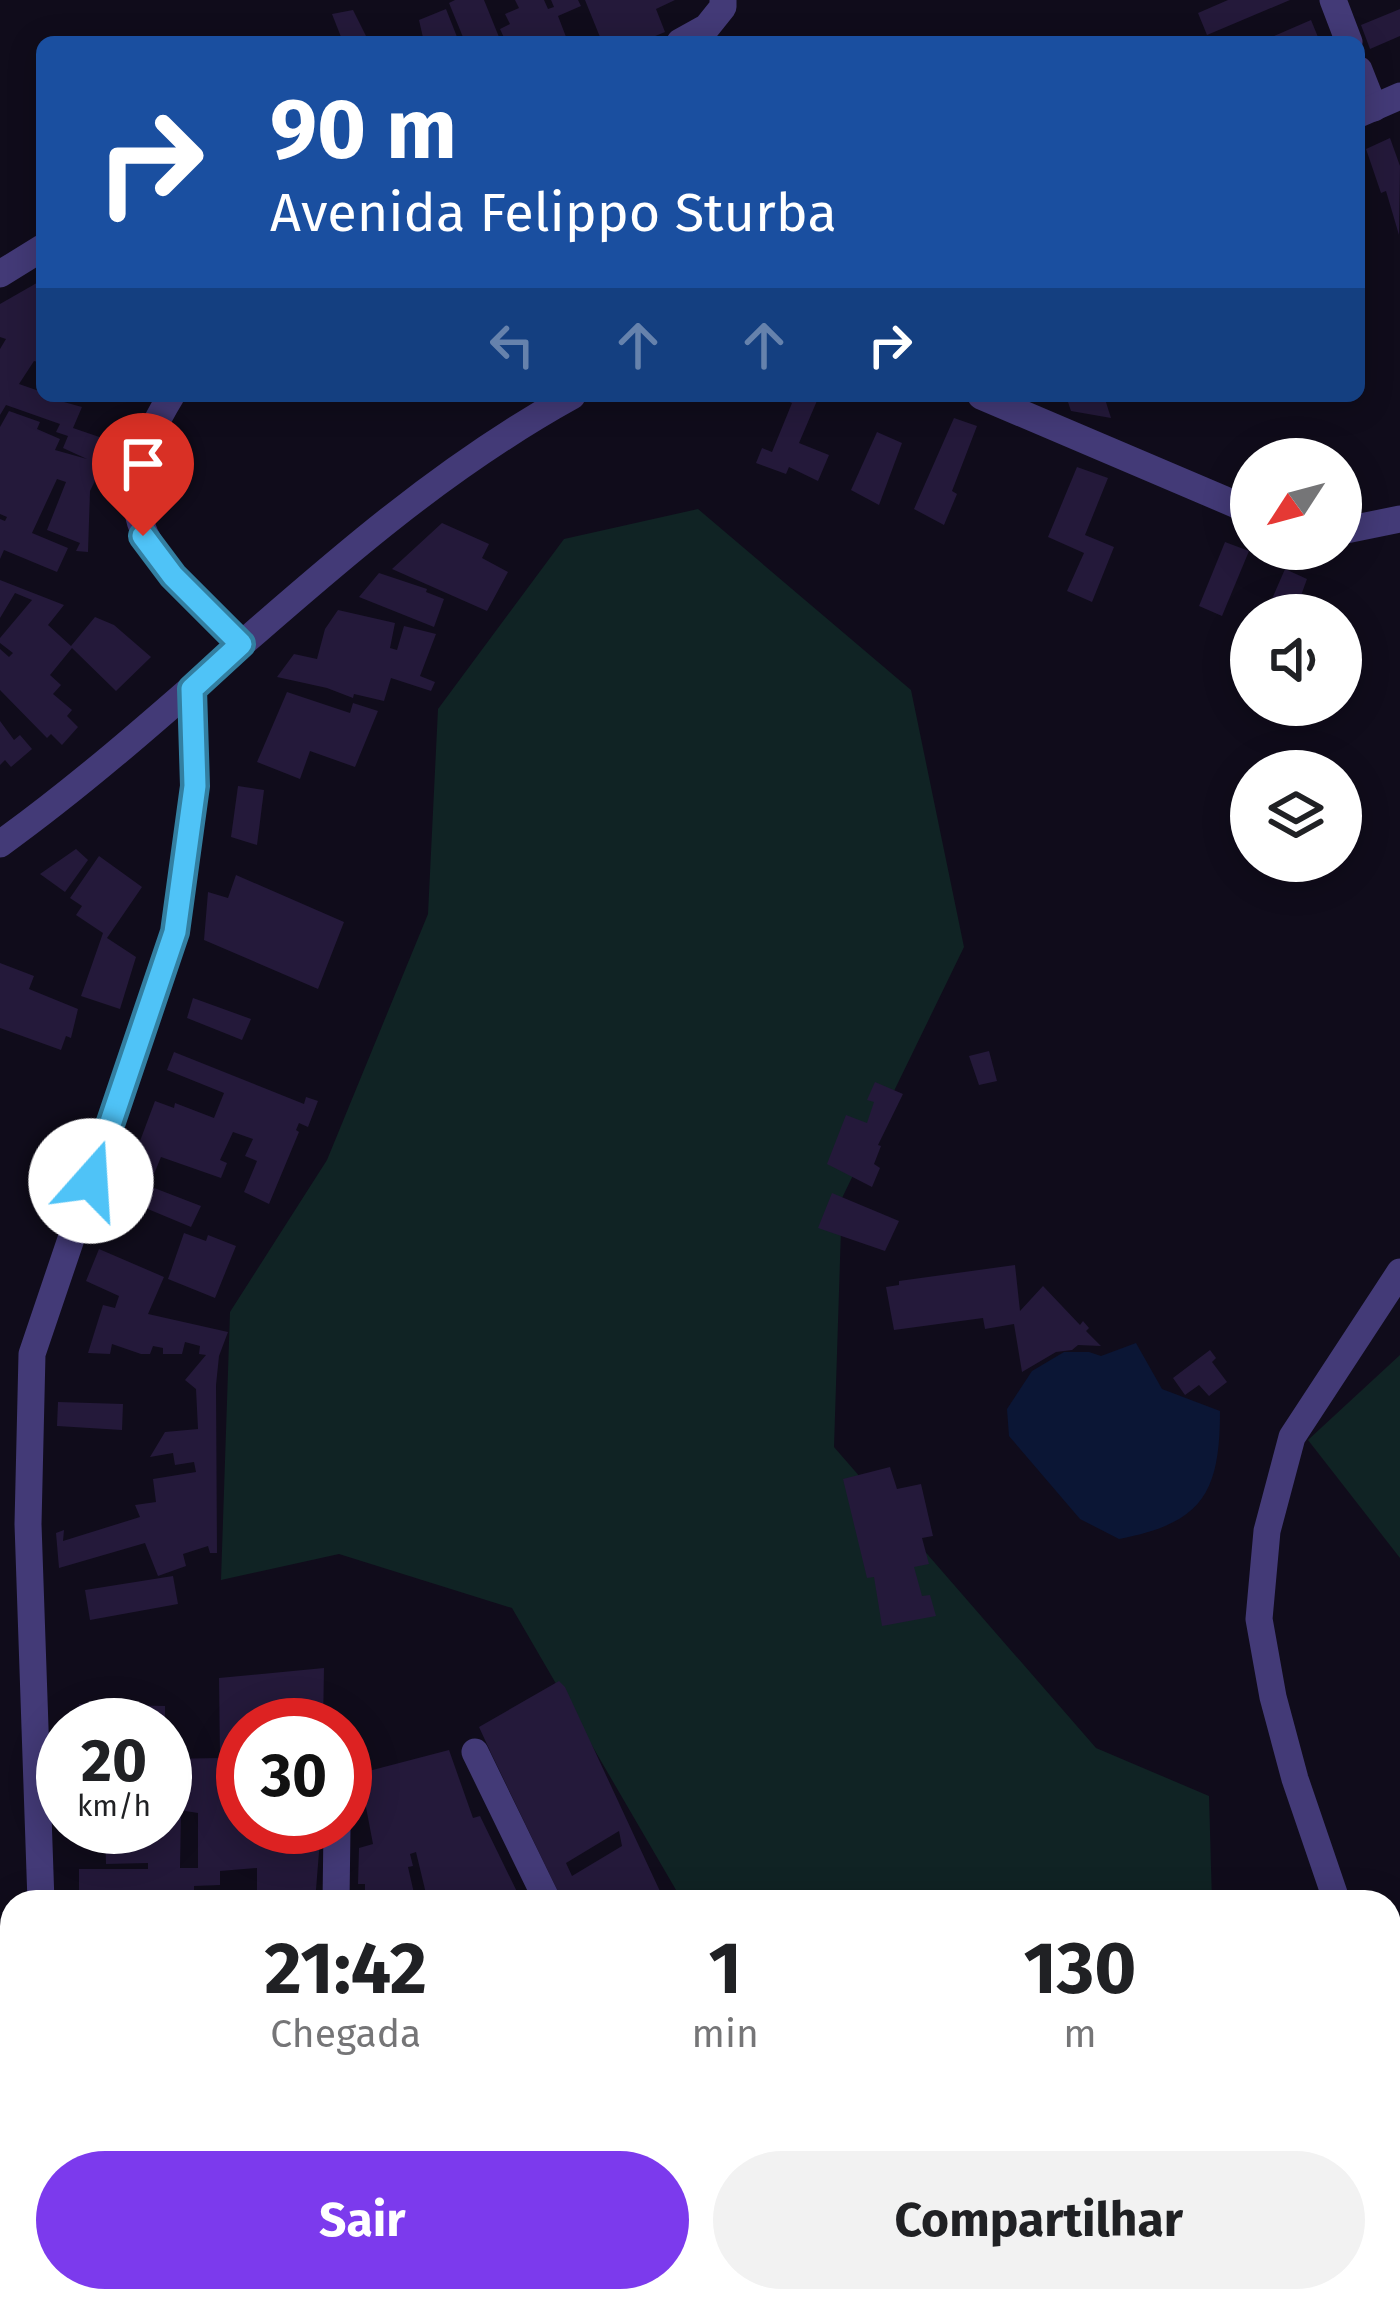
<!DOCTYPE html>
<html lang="pt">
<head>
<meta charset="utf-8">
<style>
	:root { --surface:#fff; --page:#f2f2f2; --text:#202124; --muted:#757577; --accent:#7c3aed }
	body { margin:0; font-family:"Fira Sans",sans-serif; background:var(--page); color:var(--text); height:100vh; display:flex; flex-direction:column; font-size:45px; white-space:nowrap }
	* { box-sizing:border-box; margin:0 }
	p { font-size:39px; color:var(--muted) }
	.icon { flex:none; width:66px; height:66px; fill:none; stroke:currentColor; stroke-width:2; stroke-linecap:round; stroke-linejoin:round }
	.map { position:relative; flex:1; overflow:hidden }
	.details { position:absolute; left:0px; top:1890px; width:1401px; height:423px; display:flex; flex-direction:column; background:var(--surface); border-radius:36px 36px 0 0; box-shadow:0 6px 30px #0003 }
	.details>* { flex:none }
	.hud { position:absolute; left:36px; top:36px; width:1329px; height:366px; border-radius:18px; box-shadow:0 6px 30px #0003; background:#1a4fa0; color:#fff; overflow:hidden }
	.needle { width:78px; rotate:234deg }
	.tools { position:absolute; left:1230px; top:438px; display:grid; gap:24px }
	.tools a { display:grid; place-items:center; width:132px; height:132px; border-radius:50%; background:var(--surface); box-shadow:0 6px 30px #0003; font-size:60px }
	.speed { position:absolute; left:36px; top:1698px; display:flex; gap:24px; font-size:60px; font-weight:700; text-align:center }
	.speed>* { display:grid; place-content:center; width:156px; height:156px; border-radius:50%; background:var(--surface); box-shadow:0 6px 30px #0003; line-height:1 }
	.speed small { font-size:30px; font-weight:400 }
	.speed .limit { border:18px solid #d22; background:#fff; color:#111 }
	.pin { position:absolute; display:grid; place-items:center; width:102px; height:102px; color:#fff; margin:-123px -51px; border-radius:50% 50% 50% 0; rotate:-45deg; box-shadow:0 0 12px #0007 }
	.pin .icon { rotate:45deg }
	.me { position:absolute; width:132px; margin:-66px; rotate:19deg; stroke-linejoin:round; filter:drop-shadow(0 0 9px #0008) }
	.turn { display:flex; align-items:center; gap:42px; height:252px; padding:0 36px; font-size:54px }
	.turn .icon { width:156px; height:156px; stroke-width:2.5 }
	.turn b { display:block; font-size:84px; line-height:102px }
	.lanes { display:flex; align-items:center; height:114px; padding:0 36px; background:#0003; justify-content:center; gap:60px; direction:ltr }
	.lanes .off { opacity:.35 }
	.eta { display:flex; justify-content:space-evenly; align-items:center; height:204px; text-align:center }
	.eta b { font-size:72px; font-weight:700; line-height:84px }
	.action { display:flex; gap:24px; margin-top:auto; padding:24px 36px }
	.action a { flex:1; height:138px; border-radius:72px; background:var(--accent); color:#fff; font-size:48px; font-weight:700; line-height:138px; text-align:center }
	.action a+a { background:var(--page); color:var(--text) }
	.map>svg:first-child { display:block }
	.green { fill:#102324 }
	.water { fill:#0b1635 }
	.building { fill:#24193a; fill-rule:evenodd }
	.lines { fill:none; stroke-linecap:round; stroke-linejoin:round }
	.street { stroke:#433a77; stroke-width:27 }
	.route-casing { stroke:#337fa1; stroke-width:30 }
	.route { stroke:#4fc3f7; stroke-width:21 }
</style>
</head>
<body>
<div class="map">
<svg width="1400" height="2311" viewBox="0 0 1400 2311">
	<rect width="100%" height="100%" fill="#100c1b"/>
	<g class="green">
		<path d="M698 509 911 690 964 947 842 1198 834 1447 1096 1748 1209 1796 1212 1902H895L892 1896 871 1902H683L512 1608 339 1554 221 1580 230 1312 327 1160 428 914 438 709 564 539Z"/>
		<path d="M1400 1355V1558L1308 1440Z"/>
		<path d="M959 2301H1184L1171 2311H967Z"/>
	</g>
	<path class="water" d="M1136 1343 1162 1389 1220 1411C1220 1494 1202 1523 1119 1539L1080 1519 1009 1436 1007 1409 1032 1371 1064 1352H1089L1101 1356Z"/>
	<g class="building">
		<path d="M455 0H484L501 42H465L449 3Z"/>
		<path d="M515 0H544L548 9 554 7 551 0H578L581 6 558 16 568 42H506L500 29 510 24 505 14 519 8Z"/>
		<path d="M585 0H675L656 9 665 32 641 42H602Z"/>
		<path d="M1228 0H1290L1207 35 1198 13Z"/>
		<path d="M446 9 459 42H424L419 20Z"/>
		<path d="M1400 9V36L1370 49 1361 25Z"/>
		<path d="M353 10 369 42H343L332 14Z"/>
		<path d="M1311 20 1320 42H1260Z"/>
		<path d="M1390 138 1400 166 1399 235 1386 191 1381 193 1366 149Z"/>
		<path d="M42 280V363L34 361 19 384 42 392V396L82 407 73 428 114 442 90 491 88 552 76 551 80 543 47 530 66 482 57 479 32 533 68 548 57 572 4 550 0 559V519L5 521 7 517 0 514V427L9 411 40 422 37 429 60 439 55 450 87 459 63 448 68 436 56 432 60 424 6 405 0 415V349L6 339 0 337V304Z"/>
		<path d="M775 396H819L799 443 829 455 818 481 789 467 786 474 756 463 762 448 772 452 792 403Z"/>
		<path d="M1066 396H1104L1111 418 1071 411Z"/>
		<path d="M954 418 977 426 952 491 957 494 944 525 914 509Z"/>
		<path d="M877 432 902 443 879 505 851 490Z"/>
		<path d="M1077 467 1108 478 1085 535 1114 547 1092 602 1067 591 1084 553 1048 537Z"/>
		<path d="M442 523 489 544 482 558 508 572 487 611 392 569Z"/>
		<path d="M1225 542 1249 551 1222 616 1199 606Z"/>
		<path d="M1285 569 1307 579 1299 601 1306 604 1301 615H1265Z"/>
		<path d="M379 573 427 589 426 592 444 599 434 627 359 597Z"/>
		<path d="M0 580 64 605 48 625 71 646 95 617 114 625 151 657 116 691 72 648 50 675 61 685 53 694 72 710 67 716 78 727 62 745 51 734 47 738 0 690V649L9 657 13 653 0 643V638L32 600 15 593 0 618Z"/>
		<path d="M338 610 395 623 390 648 397 650 404 626 436 634 420 676 435 682 431 691 391 678 384 701 354 694 353 698 327 688 277 677 294 654 317 659 325 629Z"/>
		<path d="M287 692 350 713 353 703 378 711 355 767 310 751 300 779 257 762Z"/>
		<path d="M0 721 14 740 20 735 32 749 11 767 5 760 0 765Z"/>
		<path d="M238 786 264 790 257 845 231 837Z"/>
		<path d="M76 849 88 860 65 892 40 874Z"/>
		<path d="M99 856 142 887 107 938 136 957 120 1009 81 996 103 933 76 915 82 906 70 898Z"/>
		<path d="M236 875 344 922 318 989 204 940 208 892 228 898Z"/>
		<path d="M0 963 34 976 29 989 78 1009 71 1038 66 1036 61 1050 0 1028Z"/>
		<path d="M193 998 251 1019 242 1040 187 1018Z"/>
		<path d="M989 1051 997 1081 979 1085 969 1056Z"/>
		<path d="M174 1052 304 1104 306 1097 318 1101 308 1127 299 1123 296 1130 299 1132 269 1204 244 1192 257 1161 245 1156 253 1139 233 1132 220 1160 227 1163 221 1178 161 1157 149 1186 201 1206 191 1227 119 1197 155 1101 174 1108 175 1103 214 1118 224 1093 167 1070Z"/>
		<path d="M875 1082 903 1094 878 1145 881 1146 874 1164 880 1168 872 1187 827 1164 846 1115 867 1123 874 1102 867 1100Z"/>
		<path d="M832 1193 899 1221 885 1251 818 1228Z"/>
		<path d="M184 1233 206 1241 208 1235 236 1246 215 1298 168 1279Z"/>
		<path d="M99 1249 164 1277 148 1314 228 1332 219 1356 216 1385 217 1553H210L208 1546 183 1554 186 1566 158 1576 145 1543 59 1568 56 1533 64 1530 63 1541 140 1517 135 1505 156 1502 153 1479 196 1472 194 1462 175 1465 173 1453 150 1457 165 1432 198 1429 196 1389 185 1380 206 1355 199 1354 200 1346 185 1342 182 1354H163V1348L153 1346 150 1354H141L112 1344 110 1354 88 1353 103 1305 115 1308 119 1296 86 1281Z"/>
		<path d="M1015 1265 1020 1311 1043 1286 1080 1325 1083 1321 1089 1328 1086 1331 1101 1346 1078 1345 1072 1350 1056 1352 1022 1372 1014 1324 985 1329 983 1318 894 1330 886 1287 899 1285V1281Z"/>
		<path d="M1210 1350 1216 1358 1212 1362 1227 1382 1209 1396 1199 1385 1185 1395 1173 1378Z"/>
		<path d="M58 1402 123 1404 122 1430 57 1426Z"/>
		<path d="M890 1467 897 1489 921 1484 933 1536 922 1538 929 1564 914 1567 922 1596 930 1595 936 1616 882 1626 874 1577 867 1578 843 1479Z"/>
		<path d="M173 1576 178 1604 90 1620 85 1590Z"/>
		<path d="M324 1668 323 1725H243V1732L233 1734 234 1739 243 1738V1788L234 1790 232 1771 220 1773V1798L243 1795V1827H321L315 1902H232V1898L257 1897V1868L220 1871V1885L194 1886V1892L108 1894V1899H79V1869H148V1863L106 1864 105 1827H165V1814H181L180 1868H198V1813L179 1810 178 1777H165V1759L220 1758 219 1678Z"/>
		<path d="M559 1681 565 1687 665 1902H563L491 1753 479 1727ZM619 1831 622 1846 572 1876 566 1863Z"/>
		<path d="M79 1704 165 1706V1725H78Z"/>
		<path d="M449 1750 473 1818 480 1816 522 1902H428L416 1852 410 1854 413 1866 408 1867 416 1902H358V1897H365V1884H358L359 1848 373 1844 365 1802 360 1803 361 1773Z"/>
		<path d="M1400 1943V1980L1389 1987V1951Z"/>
		<path d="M12 2273V2301H28L18 2311H5L0 2306V2285Z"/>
		<rect x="222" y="2301" width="38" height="10"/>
		<path d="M360 2301H531L534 2311H360Z"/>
		<path d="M564 2301H617L620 2308 625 2307 623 2301 778 2302 759 2311H567Z"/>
	</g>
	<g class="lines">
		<g class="street">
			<path d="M1333 0 1349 42"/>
			<path d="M680 42 707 27 723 7V0"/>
			<path d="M1359 70 1374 108"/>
			<path d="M1359 114 1400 96"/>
			<path d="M0 274 42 248"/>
			<path d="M171 396C95 521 154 556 241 645"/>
			<path d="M981 396 1251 511"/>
			<path d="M1341 531 1400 519"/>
			<path d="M0 844C197 702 358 514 572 396"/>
			<path d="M475 1752 548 1902"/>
			<path d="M41 1902 28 1524 32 1354 175 932 195 786 192 689"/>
			<path d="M336 1902 337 1827"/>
			<path d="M1337 1902 1295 1779 1273 1697 1259 1619 1267 1531 1292 1437 1400 1272"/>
			<path d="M0 2056 12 2068"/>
			<path d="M1389 2262 1394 2311"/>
			<path d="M326 2301 327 2311"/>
			<path d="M61 2311 70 2301"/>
			<path d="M825 2311 828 2301"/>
		</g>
	</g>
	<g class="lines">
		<defs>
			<path id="route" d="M91 1181 175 932 195 786 192 689 241 644 173 576 143 536"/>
		</defs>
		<use href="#route" class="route-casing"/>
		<use href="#route" class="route"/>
	</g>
</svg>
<div class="tools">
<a><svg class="needle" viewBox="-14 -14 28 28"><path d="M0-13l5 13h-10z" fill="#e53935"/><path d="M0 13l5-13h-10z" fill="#757577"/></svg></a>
<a><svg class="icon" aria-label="sound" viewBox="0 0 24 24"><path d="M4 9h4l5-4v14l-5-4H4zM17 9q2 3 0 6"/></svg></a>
<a><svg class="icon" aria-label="layers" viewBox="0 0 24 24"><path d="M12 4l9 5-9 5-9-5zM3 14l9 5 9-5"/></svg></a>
</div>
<div class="speed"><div>20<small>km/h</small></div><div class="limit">30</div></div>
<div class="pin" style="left:143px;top:536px;background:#d93025"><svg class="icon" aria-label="arrive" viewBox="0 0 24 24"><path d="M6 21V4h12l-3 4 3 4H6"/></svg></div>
<svg class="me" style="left:91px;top:1181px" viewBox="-20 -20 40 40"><circle r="19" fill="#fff"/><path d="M0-13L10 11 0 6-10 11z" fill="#4fc3f7"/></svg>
<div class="hud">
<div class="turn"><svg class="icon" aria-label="right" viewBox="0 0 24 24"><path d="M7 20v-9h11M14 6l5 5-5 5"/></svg><div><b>90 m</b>Avenida Felippo Sturba</div></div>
<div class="lanes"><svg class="icon off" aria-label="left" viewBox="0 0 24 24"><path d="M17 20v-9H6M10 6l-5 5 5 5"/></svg><svg class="icon off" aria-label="ahead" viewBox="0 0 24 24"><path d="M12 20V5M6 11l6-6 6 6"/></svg><svg class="icon off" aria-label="ahead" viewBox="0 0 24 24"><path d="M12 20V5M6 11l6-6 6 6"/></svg><svg class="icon" aria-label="right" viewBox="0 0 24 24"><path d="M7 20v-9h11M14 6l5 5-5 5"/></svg></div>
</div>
<section class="details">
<div class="eta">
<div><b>21:42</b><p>Chegada</p></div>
<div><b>1</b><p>min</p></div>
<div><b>130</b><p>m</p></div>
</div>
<div class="action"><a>Sair</a><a>Compartilhar</a></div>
</section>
</div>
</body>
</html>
